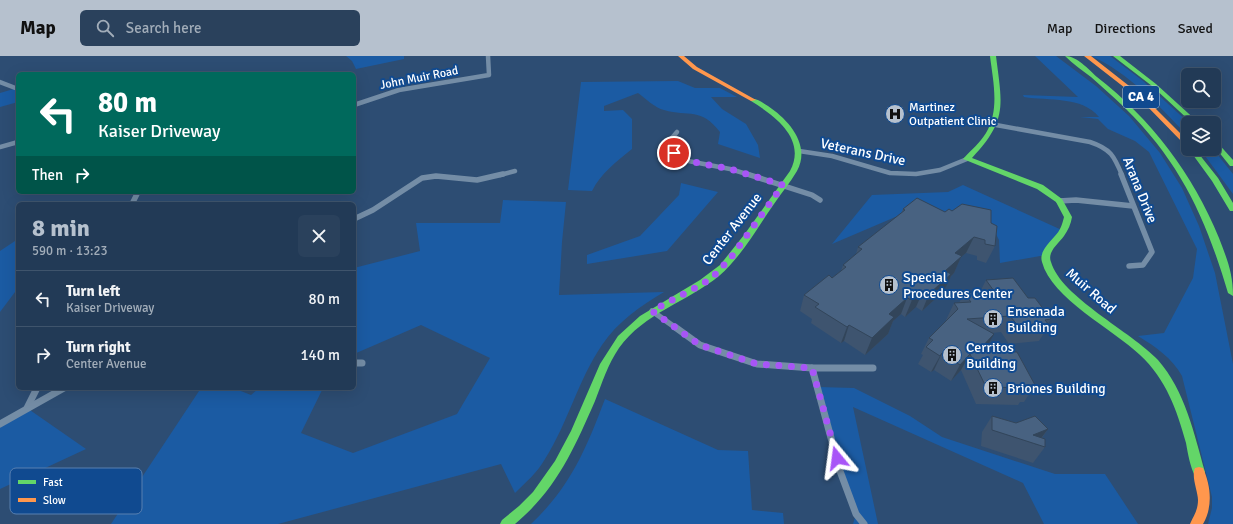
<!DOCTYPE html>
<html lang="en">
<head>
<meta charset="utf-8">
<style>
	:root { --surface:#223a56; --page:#2a415c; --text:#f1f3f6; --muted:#a2adb9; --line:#3f546c; --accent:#b6c1ce }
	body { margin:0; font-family:Signika,sans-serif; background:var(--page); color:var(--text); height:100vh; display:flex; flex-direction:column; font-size:15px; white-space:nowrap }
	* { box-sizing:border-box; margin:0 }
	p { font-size:13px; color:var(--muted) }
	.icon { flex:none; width:22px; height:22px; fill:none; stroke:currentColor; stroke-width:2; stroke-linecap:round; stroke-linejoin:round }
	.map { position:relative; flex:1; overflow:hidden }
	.side { position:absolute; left:16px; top:146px; width:340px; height:188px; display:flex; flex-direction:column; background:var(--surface); border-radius:6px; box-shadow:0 4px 16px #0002,0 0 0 1px var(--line) }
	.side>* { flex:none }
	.guide { position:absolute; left:16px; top:16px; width:340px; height:122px; border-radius:6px; box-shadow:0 4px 16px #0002,0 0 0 1px var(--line); background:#00695c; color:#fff; overflow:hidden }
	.controls { position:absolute; left:1181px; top:12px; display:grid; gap:8px }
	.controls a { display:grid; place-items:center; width:40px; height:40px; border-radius:6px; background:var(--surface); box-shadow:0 4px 16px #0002,0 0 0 1px var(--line); font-size:20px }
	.pin { position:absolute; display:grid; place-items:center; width:34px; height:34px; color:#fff; margin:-17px; border:2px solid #fff; border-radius:50%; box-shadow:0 1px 4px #0007 }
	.me { position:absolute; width:44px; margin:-22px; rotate:344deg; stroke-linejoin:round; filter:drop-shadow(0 0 3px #0008) }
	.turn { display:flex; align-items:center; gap:14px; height:84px; padding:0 16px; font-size:18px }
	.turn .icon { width:52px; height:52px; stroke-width:2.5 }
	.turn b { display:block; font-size:28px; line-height:34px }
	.then { display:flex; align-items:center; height:38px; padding:0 16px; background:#0003; gap:8px; font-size:15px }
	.round { display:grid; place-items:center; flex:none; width:42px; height:42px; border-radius:6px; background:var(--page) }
	.headline { display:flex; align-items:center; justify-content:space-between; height:68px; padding:0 16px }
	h1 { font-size:24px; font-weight:700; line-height:30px; color:var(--accent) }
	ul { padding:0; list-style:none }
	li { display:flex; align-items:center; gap:12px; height:56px; padding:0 16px; border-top:1px solid var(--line) }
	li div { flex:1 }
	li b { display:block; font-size:15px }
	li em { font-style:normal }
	header { display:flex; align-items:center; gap:24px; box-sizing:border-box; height:56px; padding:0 20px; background:var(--accent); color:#111 }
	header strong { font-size:19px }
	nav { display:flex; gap:22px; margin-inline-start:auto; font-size:14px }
	.search { width:280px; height:36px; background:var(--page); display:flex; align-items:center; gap:10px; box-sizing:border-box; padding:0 14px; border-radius:6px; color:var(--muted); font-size:15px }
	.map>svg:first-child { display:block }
	.green { fill:#1b5ba3 }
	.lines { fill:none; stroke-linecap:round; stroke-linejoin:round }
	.street-far2 { stroke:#748da6; stroke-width:4.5 }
	.street-far1 { stroke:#748da6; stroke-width:5.5 }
	.street { stroke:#748da6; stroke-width:7 }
	.fast { fill:#63d668; fill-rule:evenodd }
	.slow { fill:#ff974d; fill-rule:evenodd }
	.wall { fill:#3e546f }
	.shaded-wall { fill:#32455a }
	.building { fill:#486281; stroke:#32455a }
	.route { stroke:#a855f7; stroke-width:7; stroke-dasharray:0 12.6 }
	.labels { text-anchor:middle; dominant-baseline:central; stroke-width:4; stroke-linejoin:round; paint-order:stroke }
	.far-street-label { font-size:12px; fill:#fff; stroke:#104a90 }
	.far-poi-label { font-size:12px; fill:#fff; stroke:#104a90; text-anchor:start }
	.shield { fill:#104a90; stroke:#b7c9de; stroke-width:1 }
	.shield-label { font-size:13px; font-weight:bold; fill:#fff }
	.street-label { font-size:14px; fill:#fff; stroke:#104a90 }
	.poi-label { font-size:14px; fill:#fff; stroke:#104a90; text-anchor:start }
	.key { fill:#104a90; stroke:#5880b1; stroke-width:1 }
	.key-label { font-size:11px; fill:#fff }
</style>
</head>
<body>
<header>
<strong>Map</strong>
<div class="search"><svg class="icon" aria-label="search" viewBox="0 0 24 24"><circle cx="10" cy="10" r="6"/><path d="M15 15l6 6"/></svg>Search here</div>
<nav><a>Map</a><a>Directions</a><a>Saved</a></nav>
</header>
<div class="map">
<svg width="1233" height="468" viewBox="0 0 1233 468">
	<rect width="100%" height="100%" fill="#2d4d73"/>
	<g class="green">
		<path d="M346 0H404V3L356 13 352 5Z"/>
		<path d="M1035 0H1056L1096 30 1129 60 1160 97 1182 132 1199 170 1215 217 1233 308V468H1208L1212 452V441L1182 320C1172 302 1156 291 1138 280L1164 277 1193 222 1197 193 1149 96 1135 85 1108 73 1098 63 1080 61H1099C1082 40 1049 45 1024 41L1023 39 1078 41Z"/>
		<path d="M1091 0H1110L1143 25 1189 67 1188 80C1160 51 1128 16 1091 0Z"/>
		<path d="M678 25 695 32H720L737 41H711L722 53 746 68 758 89 760 102 718 88 720 76C701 51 689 61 664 54 655 52 645 42 638 37L604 50V55L623 54 632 63V93C616 106 601 117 592 135L568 134 581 26Z"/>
		<path d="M17 32 18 46 0 51V37Z"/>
		<path d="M1200 93H1213L1233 118V138Z"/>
		<path d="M681 127 718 136 667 195 587 208V199L640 180 679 139Z"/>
		<path d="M963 129 1064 175 1046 199 1000 207 999 184 996 178 907 156 832 188 872 139 948 136Z"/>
		<path d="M503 144 566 146 562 186 559 239 664 236C641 250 618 265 602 289 578 324 568 367 545 403 537 417 526 426 515 437L501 408 278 468H111L201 332H233L251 339 259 332H323L301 377 353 397 457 358 490 302 421 269 354 298V212L420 195 416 167H500Z"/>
		<path d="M18 183V232L0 256V195Z"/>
		<path d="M818 331 854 332 910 360 942 381 1055 418H1105L1138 468H1044L1023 427 853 351 878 468H853L856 458Z"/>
		<path d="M605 343 718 394 748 395 752 454 783 457 784 468H531C571 430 586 393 605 343Z"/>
		<path d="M27 352 86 393 0 433V368Z"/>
	</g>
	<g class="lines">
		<g class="street-far2">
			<path d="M0 26 18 33"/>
			<path d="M354 49 399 34 489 19 488 0"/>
			<path d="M996 69 1090 86C1111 93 1114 100 1122 119"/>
			<path d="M677 76 671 83 674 97 683 104 730 113 750 119"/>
			<path d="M0 91 18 86"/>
			<path d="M799 95 832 100 890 117 916 118 940 114 967 103"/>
			<path d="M500 119 515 115"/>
		</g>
		<g class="street-far1">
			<path d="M747 118 812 139 820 144"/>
			<path d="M1121 118 1152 196 1143 209 1129 210"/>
			<path d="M1059 145 1076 144 1133 150"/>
			<path d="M132 148 138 136"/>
			<path d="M354 163 373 154 422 122 436 120 477 124 503 118"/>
			<path d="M652 255 676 272"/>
		</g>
		<g class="street">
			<path d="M675 271 700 289 757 308 812 312H873"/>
			<path d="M354 307H362"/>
			<path d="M812 312 840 415 856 458 864 468"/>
			<path d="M27 352 37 332"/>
			<path d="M0 368 64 332"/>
		</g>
		<g class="fast">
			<path d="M990 0H996C1002 49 1008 64 972 102L1043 129 1062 143 1072 161C1071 168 1068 174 1064 180 1058 188 1047 196 1051 206 1061 241 1132 276 1158 304 1185 335 1194 377 1205 416L1203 420 1199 421 1195 420C1190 410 1188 398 1186 387 1177 354 1166 323 1140 299 1114 274 1051 242 1042 206 1038 193 1055 183 1060 173 1062 169 1063 165 1064 161L1056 146 1037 133 963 103C971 94 980 87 986 77 1000 54 993 25 990 0Z"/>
			<path d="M1065 0C1077 0 1088 13 1097 21 1151 63 1193 118 1219 182 1227 203 1233 217 1233 240L1228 237C1206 163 1181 107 1125 52 1114 41 1102 31 1091 21 1082 14 1073 8 1065 0Z"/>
			<path d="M1113 0H1120L1156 28 1199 67H1192L1152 30Z"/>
			<path d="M751 43C757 42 763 47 768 50 789 64 811 89 797 115 790 127 781 137 774 148 757 172 742 200 719 220 687 246 644 257 619 292 608 308 602 327 595 345 574 393 556 434 515 468H500L502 464 519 450 533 436 555 405 571 375 600 308 618 280 640 260 700 224 720 209 744 179 790 115C807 83 775 60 751 45Z"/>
			<path d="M1214 84 1216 85 1233 104V110H1230L1214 90Z"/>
			<path d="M1188 92 1195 93 1218 122 1233 147V155H1230L1212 125Z"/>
		</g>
		<g class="slow">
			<path d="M678 0H684L697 11 756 44 751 45 693 13Z"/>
			<path d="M1084 0H1091L1147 44 1188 85V91L1186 90 1143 46Z"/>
			<path d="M1199 411 1203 412C1211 430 1213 451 1203 468H1190C1194 459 1198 454 1198 444 1198 435 1191 421 1195 412Z"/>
		</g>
	</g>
	<g class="wall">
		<path d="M903 153 945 156 952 155 991 167 995 190 986 207 977 204V200L966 197 961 201 954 217 951 220 944 235 922 255 916 251 905 261 901 258 893 265 888 278 865 299 844 285 841 287 811 267 812 263 800 255 804 239 832 222 841 215 843 209 856 198 858 191 901 158Z"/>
		<path d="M986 224 1028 242 1051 263 1048 268 1049 269 1039 285 1009 288 1001 276 992 277 994 278 983 295 1035 329 1024 346H1020L1018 349 976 348 961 314 951 325 934 314 931 316 918 308 923 299 921 298 929 282 947 265 946 264 954 247H959L964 237 980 236Z"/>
		<path d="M992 360 1016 367 1048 373 1042 382 1045 391 1033 407 981 390 982 376Z"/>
	</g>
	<g class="shaded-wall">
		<path d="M974 181 966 197 961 201 954 217 951 220 944 235 922 255 929 238 945 215 955 197Z"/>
		<path d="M923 235 916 251 905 261 912 244Z"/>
		<path d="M907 242 901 258 893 265 888 278 865 299 872 282 889 258Z"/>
		<path d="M849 269 844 285 841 287 847 271Z"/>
		<path d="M994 278 985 294 974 306 978 295Z"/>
		<path d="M942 297 934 314 931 316 940 300Z"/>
		<path d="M970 298 961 314 951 325 960 309Z"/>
		<path d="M1048 373 1036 389 1033 379Z"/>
	</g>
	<g class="building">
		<path d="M917 142 945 156 949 153 952 155 962 148 991 154V167L997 170 995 190 985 188V184L974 181 955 197 962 200 945 215 951 218 929 238 923 235 912 244 907 242 889 258 894 261 872 282 849 269 847 271 815 251 819 248 804 239 829 219 832 222 846 211 843 209 862 193 858 191 905 154 903 153Z"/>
		<path d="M1013 222 1028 242H1035L1051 263 1045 264 1049 269 1019 271 1010 260 967 263 994 278 978 295 1017 296 1035 329H1028L1029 332 986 331 970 298 960 309 942 297 940 300 926 291 933 284 929 282 958 253 954 247 971 246 964 237 994 235 986 224Z"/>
		<path d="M992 360 1016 367 1035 360 1048 373 1033 379 1045 383V391L992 374Z"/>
	</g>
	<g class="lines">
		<path class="route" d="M674 97 683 104 730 113 783 129 732 200 717 217 704 227 652 255 700 289 757 308 812 312 837 402"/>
	</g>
	<defs>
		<symbol id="hospital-disc" viewBox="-11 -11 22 22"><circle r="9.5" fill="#b6c1ce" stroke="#104a90"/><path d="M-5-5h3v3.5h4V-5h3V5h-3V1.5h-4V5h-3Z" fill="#111"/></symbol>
		<symbol id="building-disc" viewBox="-11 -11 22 22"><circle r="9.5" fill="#b6c1ce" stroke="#104a90"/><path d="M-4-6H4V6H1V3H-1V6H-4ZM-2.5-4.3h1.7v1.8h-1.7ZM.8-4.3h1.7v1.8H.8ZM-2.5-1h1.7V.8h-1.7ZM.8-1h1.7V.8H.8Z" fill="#111"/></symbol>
	</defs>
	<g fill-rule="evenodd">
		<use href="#hospital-disc" x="884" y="47" width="22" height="22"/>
		<use href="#building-disc" x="878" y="218" width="22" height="22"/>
		<use href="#building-disc" x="982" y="252" width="22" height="22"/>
		<use href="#building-disc" x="941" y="288" width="22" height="22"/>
		<use href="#building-disc" x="982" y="321" width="22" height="22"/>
	</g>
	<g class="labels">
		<g class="far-street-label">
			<text transform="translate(419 22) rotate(-11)">John Muir Road</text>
		</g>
		<g class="far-poi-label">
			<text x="909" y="51">Martinez<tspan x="909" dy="14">Outpatient Clinic</tspan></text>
		</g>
		<rect class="shield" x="1123" y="30" width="36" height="22" rx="3"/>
		<g class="shield-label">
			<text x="1141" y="41">CA 4</text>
		</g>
		<g class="street-label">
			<text transform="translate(863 96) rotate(12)">Veterans Drive</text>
			<text transform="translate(1140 134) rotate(68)">Arana Drive</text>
			<text transform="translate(732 173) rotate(-52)">Center Avenue</text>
			<text transform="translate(1091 235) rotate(41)">Muir Road</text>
		</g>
		<g class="poi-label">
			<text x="903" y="221">Special<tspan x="903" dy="16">Procedures Center</tspan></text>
			<text x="1007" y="255">Ensenada<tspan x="1007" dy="16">Building</tspan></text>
			<text x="966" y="291">Cerritos<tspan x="966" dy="16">Building</tspan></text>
			<text x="1007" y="332">Briones Building</text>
		</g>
	</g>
	<rect x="10" y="412" width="132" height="46" rx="6" class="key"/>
	<rect x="18" y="424" width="18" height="4" fill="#63d668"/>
	<rect x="18" y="442" width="18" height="4" fill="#ff974d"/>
	<g class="key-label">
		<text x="43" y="430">Fast</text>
		<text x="43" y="448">Slow</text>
	</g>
</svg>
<div class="controls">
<a><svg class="icon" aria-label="search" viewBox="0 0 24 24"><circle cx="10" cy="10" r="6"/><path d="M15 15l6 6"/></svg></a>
<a><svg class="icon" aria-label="layers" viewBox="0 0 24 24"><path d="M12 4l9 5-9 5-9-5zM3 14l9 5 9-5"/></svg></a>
</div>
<div class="pin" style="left:674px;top:97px;background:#d93025"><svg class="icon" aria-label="arrive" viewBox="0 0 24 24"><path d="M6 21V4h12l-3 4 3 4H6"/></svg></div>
<svg class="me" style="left:837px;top:402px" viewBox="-20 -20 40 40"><path d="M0-17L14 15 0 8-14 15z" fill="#a855f7" stroke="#fff" stroke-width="4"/></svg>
<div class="guide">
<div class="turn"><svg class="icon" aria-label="left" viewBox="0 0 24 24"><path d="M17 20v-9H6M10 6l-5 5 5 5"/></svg><div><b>80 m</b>Kaiser Driveway</div></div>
<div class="then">Then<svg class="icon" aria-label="right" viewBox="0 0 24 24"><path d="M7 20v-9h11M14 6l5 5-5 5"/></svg></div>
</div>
<section class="side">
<div class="headline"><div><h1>8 min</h1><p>590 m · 13:23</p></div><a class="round"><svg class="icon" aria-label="close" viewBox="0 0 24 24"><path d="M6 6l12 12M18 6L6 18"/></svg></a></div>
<ul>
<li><svg class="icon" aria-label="left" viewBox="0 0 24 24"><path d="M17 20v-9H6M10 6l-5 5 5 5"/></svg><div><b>Turn left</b><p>Kaiser Driveway</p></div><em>80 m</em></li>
<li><svg class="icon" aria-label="right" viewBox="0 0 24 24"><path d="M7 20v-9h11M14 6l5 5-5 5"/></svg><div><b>Turn right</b><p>Center Avenue</p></div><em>140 m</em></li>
</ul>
</section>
</div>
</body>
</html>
